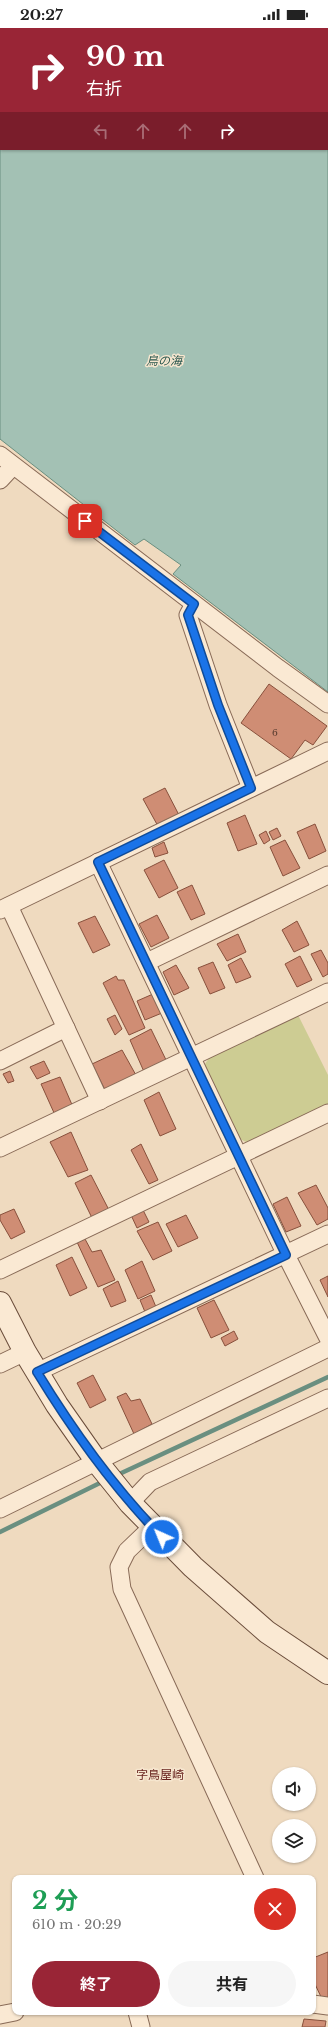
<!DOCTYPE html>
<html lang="ja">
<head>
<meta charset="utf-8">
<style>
	:root { --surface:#fff; --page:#f6f6f6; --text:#222; --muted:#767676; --accent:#992536 }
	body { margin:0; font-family:"Libre Baskerville","Noto Sans JP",serif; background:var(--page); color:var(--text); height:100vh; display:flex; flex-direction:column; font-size:15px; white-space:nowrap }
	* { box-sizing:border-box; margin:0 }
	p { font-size:13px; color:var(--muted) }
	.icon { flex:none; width:22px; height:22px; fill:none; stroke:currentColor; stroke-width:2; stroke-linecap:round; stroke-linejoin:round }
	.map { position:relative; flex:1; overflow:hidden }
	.drawer { position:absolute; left:12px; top:1847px; width:304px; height:140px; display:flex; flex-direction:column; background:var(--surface); border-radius:8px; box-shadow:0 1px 3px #0004 }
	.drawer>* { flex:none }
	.banner { position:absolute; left:0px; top:0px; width:328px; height:122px; box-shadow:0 1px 3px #0004; background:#992536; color:#fff; overflow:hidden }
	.tools { position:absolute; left:272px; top:1739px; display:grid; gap:8px }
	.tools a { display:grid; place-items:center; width:44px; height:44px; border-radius:50%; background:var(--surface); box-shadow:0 1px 3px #0004; font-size:20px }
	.pin { position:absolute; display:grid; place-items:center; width:34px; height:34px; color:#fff; margin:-17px; border-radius:8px; box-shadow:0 2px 6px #0006 }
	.me { position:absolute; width:44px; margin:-22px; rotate:316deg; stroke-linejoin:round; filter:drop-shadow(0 0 3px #0008) }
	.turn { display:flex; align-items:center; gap:14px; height:84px; padding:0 20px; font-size:18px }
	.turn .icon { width:52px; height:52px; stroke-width:2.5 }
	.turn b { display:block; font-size:28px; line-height:34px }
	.lanes { display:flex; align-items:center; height:38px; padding:0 20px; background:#0003; justify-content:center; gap:20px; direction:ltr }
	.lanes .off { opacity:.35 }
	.round { display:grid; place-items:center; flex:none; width:42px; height:42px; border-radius:21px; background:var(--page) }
	.overview { display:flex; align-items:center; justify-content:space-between; height:68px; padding:0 20px }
	h1 { font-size:24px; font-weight:700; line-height:30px; color:#1e9e55 }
	.button { display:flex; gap:8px; margin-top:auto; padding:8px 20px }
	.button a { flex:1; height:46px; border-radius:24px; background:var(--accent); color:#fff; font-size:16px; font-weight:700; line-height:46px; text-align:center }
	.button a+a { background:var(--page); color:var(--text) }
	.status { display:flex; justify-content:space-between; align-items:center; height:28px; padding:0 20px; background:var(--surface); direction:ltr }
	.status svg { height:11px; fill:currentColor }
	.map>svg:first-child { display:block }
	.green { fill:#cdcc93 }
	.water { fill:#a3c1b4; stroke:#6a8f80; fill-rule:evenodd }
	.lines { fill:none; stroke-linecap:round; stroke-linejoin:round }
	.stream { stroke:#6a8f80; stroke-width:4.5 }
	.building { fill:#cf8d74; stroke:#88503c }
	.street-casing { stroke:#886a57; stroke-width:19 }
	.secondary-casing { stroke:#6a4c3a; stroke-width:24 }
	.street { stroke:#fae9d3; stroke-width:17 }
	.secondary { stroke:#fae9d3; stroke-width:22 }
	.route-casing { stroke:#114b97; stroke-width:10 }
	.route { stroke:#1a73e8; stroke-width:7 }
	.labels { text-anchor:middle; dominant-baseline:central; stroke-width:3; stroke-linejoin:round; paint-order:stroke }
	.number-label { font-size:9px; fill:#5d3f32 }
	.water-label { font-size:12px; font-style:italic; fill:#2b584f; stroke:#f6e6cf }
	.neighbourhood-label { font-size:12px; fill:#651f1a; stroke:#f6e6cf }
</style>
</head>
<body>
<div class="status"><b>20:27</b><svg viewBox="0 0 49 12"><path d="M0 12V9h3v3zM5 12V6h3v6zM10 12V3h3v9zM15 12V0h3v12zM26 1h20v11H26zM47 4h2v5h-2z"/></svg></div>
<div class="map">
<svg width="328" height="1999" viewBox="0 0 328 1999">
	<rect width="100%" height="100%" fill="#efdabf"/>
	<path class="green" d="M298 987 328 1047V1076L248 1115 240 1111 203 1039 209 1030Z"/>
	<path class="water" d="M0 0H328V664L173 546 181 537 144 511 135 517 0 411ZM1 1H327V121H1Z"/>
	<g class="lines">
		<g class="stream">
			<path d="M115 1448 328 1349"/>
			<path d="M0 1504 104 1453"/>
		</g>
	</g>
	<g class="building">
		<path d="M269 656 327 698 313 717 305 712 291 731 241 695Z"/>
		<path d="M165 760 180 789 159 800 143 771Z"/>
		<path d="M245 787 257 816 238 823 227 795Z"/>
		<path d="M315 796 326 823 309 831 297 804Z"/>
		<path d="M277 800 281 808 273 812 269 804Z"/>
		<path d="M266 803 270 812 264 816 259 807Z"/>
		<path d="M285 812 300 840 283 848 270 819Z"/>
		<path d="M164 814 168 825 155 829 152 820Z"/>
		<path d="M164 832 178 860 159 870 144 842Z"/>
		<path d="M192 857 205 886 191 892 177 864Z"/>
		<path d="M157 887 169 910 151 919 139 896Z"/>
		<path d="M95 888 110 917 93 925 78 895Z"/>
		<path d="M297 893 309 917 294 924 282 902Z"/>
		<path d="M238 906 246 924 227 933 217 916Z"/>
		<path d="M321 922 328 935V946L323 949 311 926Z"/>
		<path d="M300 928 312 952 297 959 285 936Z"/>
		<path d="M241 930 251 949 236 955 228 937Z"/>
		<path d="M213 934 225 960 210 966 198 940Z"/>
		<path d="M176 937 189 960 174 967 163 944Z"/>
		<path d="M116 948 118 952H124L145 1000 129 1007 103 955Z"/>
		<path d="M153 966 162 985 145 992 137 973Z"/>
		<path d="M115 987 122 1001 115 1007 107 991Z"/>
		<path d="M151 1001 168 1036 145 1046 130 1012Z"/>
		<path d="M122 1022 137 1049 106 1064 92 1036Z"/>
		<path d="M44 1033 50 1045 37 1051 30 1039Z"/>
		<path d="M10 1043 14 1053 8 1055 3 1046Z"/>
		<path d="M60 1049 73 1079 55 1087 41 1056Z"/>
		<path d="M159 1064 176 1101 160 1108 144 1072Z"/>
		<path d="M71 1104 88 1142 68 1149 50 1114Z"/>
		<path d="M141 1116 158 1152 149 1156 131 1122Z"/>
		<path d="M91 1147 110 1184 93 1192 75 1155Z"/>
		<path d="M316 1157 328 1180V1191L317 1197 298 1165Z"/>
		<path d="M287 1169 301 1198 286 1204 273 1176Z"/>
		<path d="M14 1181 25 1204 11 1211 0 1192V1187Z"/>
		<path d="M143 1182 149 1194 137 1200 131 1187Z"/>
		<path d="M186 1187 198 1210 178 1219 166 1196Z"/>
		<path d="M158 1194 172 1223 153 1232 137 1203Z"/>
		<path d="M85 1211 92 1224 101 1222 115 1252 98 1259 77 1214Z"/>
		<path d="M72 1229 87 1260 70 1268 56 1237Z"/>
		<path d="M142 1233 155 1263 138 1271 125 1242Z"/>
		<path d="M328 1248V1269L320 1252Z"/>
		<path d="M118 1253 126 1273 111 1279 103 1261Z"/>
		<path d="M151 1267 156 1279 145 1284 140 1272Z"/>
		<path d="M214 1272 229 1302 211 1310 197 1280Z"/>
		<path d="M234 1303 238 1311 225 1318 221 1310Z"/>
		<path d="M93 1347 106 1372 90 1380 77 1355Z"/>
		<path d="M126 1365 131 1373 140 1371 152 1396 134 1406 117 1369Z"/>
		<path d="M328 1924V1971L323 1973 313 1952V1930Z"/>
		<path d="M304 1991 326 1993 325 1999H302Z"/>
	</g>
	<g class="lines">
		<defs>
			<g id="street">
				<path d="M0 427 278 640 328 676"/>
				<path d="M0 452 13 438"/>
				<path d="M194 576 188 587 218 677 251 760"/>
				<path d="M98 834 286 1227 328 1310"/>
				<path d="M9 878 100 1073"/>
				<path d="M0 882 328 723"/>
				<path d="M147 934 328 847"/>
				<path d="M0 1033 66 1000"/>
				<path d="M0 1120 328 964"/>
				<path d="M0 1242 328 1085"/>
				<path d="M0 1336 25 1324"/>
				<path d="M37 1344 328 1206"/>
				<path d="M130 1475 150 1454 328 1370"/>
				<path d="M0 1481 328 1320"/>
				<path d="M152 1499 127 1523 119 1539 122 1561 255 1850"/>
				<path d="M313 1976 328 1978"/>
				<path d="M137 1984 141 1999"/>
				<path d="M0 1987 15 1984"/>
			</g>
			<path id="secondary" d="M0 1275 25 1324 57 1377 97 1434 130 1475 193 1539 267 1604 328 1645"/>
		</defs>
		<use href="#street" class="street-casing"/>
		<use href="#secondary" class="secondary-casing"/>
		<use href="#street" class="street"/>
		<use href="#secondary" class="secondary"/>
	</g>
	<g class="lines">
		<defs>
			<path id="route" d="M85 493 194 576 188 587 218 677 251 760 98 834 286 1227 37 1344C73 1403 113 1459 162 1509"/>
		</defs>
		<use href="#route" class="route-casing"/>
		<use href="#route" class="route"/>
	</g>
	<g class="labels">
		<g class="number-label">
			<text x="275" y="704">6</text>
		</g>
		<g class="water-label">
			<text x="164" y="332">鳥の海</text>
		</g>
		<g class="neighbourhood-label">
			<text x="160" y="1746">字鳥屋崎</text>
		</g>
	</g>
</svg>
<div class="tools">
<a><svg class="icon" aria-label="sound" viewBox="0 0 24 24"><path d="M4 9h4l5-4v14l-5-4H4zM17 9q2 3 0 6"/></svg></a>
<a><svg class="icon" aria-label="layers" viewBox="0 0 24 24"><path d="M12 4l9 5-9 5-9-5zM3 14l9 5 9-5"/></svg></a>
</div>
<div class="pin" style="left:85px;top:493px;background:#d93025"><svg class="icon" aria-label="arrive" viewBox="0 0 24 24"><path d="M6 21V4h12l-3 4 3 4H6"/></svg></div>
<svg class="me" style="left:162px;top:1509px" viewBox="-20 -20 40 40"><circle r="17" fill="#1a73e8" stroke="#fff" stroke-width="3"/><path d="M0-11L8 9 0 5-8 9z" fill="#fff"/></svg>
<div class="banner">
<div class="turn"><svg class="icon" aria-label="right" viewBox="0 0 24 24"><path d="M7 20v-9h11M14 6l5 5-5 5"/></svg><div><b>90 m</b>右折</div></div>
<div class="lanes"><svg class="icon off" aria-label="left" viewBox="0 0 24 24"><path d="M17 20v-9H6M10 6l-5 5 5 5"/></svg><svg class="icon off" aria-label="ahead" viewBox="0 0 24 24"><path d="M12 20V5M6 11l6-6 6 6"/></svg><svg class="icon off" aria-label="ahead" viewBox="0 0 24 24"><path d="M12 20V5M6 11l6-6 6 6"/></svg><svg class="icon" aria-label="right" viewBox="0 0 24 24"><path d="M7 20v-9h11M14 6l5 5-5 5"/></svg></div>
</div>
<section class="drawer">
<div class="overview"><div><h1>2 分</h1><p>610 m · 20:29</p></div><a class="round" style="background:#d93025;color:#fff"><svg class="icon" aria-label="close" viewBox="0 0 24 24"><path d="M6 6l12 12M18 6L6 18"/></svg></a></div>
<div class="button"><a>終了</a><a>共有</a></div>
</section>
</div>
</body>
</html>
